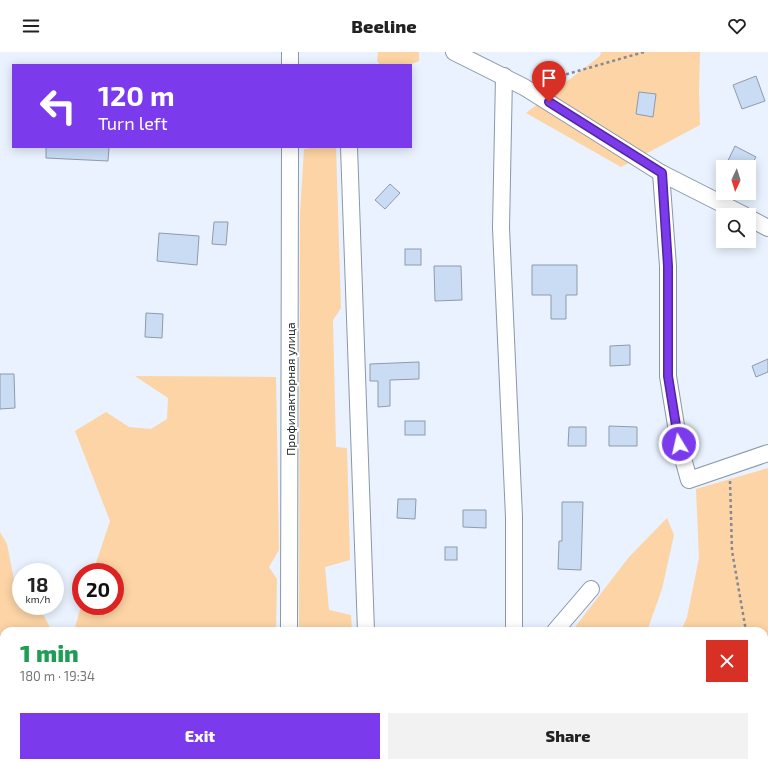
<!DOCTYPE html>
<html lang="en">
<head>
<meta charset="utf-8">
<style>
	:root { --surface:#fff; --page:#f2f2f2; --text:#222; --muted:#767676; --accent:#7c3aed }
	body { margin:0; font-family:"Exo 2",sans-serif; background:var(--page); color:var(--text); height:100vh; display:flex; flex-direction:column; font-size:15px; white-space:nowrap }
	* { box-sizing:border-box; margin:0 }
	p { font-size:13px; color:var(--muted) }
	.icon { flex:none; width:22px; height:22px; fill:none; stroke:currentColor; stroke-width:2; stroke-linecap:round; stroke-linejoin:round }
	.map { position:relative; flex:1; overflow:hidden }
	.details { position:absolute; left:0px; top:575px; width:768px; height:140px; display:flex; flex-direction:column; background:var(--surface); border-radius:12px 12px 0 0; box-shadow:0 2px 10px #0003 }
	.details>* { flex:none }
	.banner { position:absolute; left:12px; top:12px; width:400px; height:84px; border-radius:0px; box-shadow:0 2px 10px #0003; background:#7c3aed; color:#fff; overflow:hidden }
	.needle { width:26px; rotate:184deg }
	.controls { position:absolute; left:716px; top:108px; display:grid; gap:8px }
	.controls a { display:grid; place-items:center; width:40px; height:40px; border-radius:0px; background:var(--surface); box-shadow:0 2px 10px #0003; font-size:20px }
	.speed { position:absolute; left:12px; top:511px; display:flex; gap:8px; font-size:20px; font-weight:700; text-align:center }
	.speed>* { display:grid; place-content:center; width:52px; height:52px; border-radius:50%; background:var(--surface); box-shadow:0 2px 10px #0003; line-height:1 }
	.speed small { font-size:10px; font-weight:400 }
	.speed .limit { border:6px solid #d22; background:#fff; color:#111 }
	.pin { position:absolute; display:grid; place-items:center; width:34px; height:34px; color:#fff; margin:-41px -17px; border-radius:50% 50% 50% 0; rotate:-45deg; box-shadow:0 0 4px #0007 }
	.pin .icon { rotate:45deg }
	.me { position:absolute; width:44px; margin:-22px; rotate:351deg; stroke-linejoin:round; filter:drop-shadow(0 0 3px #0008) }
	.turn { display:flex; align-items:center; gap:14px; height:84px; padding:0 20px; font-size:18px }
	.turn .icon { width:52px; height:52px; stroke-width:2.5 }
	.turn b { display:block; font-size:28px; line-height:34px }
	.round { display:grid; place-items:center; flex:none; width:42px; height:42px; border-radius:0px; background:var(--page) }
	.summary { display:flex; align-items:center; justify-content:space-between; height:68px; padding:0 20px }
	h1 { font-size:24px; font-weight:800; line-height:30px; color:#1e9e55 }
	.primary-button { display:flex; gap:8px; margin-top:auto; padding:8px 20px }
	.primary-button a { flex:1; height:46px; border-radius:0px; background:var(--accent); color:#fff; font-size:16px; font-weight:800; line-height:46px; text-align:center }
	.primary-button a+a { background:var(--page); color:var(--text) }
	header { display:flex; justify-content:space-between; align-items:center; height:52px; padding:0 20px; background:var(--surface); font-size:18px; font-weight:800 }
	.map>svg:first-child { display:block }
	.green { fill:#fcd4a5 }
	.building { fill:#c9dcf4; stroke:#8d9bac }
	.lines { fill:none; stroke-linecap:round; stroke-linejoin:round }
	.minor-casing { stroke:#8a98aa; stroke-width:18 }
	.path { stroke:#838a93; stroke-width:2.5; stroke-dasharray:3 3; stroke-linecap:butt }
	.minor { stroke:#fff; stroke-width:16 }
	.route-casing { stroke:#51269a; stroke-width:10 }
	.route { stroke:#7c3aed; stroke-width:7 }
	.labels { text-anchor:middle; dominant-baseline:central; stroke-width:4; stroke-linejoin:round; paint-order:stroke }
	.street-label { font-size:12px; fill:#22272e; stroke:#fff }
</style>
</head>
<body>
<header><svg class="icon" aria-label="menu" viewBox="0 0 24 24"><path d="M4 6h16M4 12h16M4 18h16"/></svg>Beeline<svg class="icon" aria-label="heart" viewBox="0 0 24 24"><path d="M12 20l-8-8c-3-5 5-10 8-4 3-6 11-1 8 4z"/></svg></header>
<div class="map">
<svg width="768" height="715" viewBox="0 0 768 715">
	<rect width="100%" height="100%" fill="#e9f2fe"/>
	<g class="green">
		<path d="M378 0H419V9L409 13H380L377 9Z"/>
		<path d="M601 0H700L699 38 700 73 621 115 526 61 600 4Z"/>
		<path d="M318 95H336L341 256 333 268 336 395 347 396 350 508 325 515 329 558 351 563 352 579H299L300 161 304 97Z"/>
		<path d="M135 324 276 325 279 498 269 515 277 527 276 579H74L81 554H115V520H93L110 469 75 379 106 360 129 375 151 377 167 367 168 346Z"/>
		<path d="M768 416V630L764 632V579H681L687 565 699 506 696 437Z"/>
		<path d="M667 466 674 483 662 537 647 579H572L629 505Z"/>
		<path d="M0 480 7 492 17 543 21 546V554H31L44 564 52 579H4V711H295L307 715H0Z"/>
		<path d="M397 711H602L601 715H409Z"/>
		<path d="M624 711H688L682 715H623Z"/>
	</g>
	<g class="building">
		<path d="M756 24 765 49 742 57 733 33Z"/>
		<path d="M639 40 656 42 653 65 636 62Z"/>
		<path d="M735 94 756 105 750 115H725Z"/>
		<path d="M46 95H109L108 109 46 106Z"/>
		<path d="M390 132 400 141 385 157 375 148Z"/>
		<path d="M214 170H228L226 193 212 192Z"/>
		<path d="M159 181 199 184 197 213 157 209Z"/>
		<rect x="405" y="197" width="16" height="16"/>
		<path d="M532 213H577V243H566V267H551V243H532Z"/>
		<path d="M434 214H461L462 248 435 249Z"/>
		<path d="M146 261 163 262 162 286 145 285Z"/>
		<path d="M630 293V313L610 314V294Z"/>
		<path d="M768 307V320L756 325 752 314Z"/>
		<path d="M419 310V327L390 328V354L378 355V329H370V312Z"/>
		<path d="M0 322H14L15 356 0 357Z"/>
		<rect x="405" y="369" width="20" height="14"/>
		<path d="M609 374 637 375V394H609Z"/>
		<path d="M569 375H586V394H568Z"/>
		<path d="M398 447H416L415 467 397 466Z"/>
		<path d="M562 450H583L581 518 558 517 559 489H562Z"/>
		<path d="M463 458H486V476L463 475Z"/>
		<rect x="445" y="495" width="12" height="13"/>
	</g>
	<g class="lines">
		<defs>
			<g id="minor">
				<path d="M454 0 524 35 661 121 744 163"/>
				<path d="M290 13V0"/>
				<path d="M504 24 501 176 514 465V579"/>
				<path d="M349 95 366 579"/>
				<path d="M661 121 668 214V324L679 392 689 428 768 401"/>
				<path d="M749 166 768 176"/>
				<path d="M289 579 290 95"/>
				<path d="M555 579 591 537"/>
				<path d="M764 693 768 691"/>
				<path d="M279 715 281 711"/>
				<path d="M721 715 729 711"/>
			</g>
		</defs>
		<use href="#minor" class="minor-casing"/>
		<g class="path">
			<path d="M543 29 644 0"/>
			<path d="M730 429 732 499 746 579"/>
		</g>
		<use href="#minor" class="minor"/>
	</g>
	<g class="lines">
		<defs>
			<path id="route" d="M549 50 662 121 668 214V324L679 392"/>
		</defs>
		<use href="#route" class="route-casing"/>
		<use href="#route" class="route"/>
	</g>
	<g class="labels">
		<g class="street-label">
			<text transform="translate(290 337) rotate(-90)">Профилакторная улица</text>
		</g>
	</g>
</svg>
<div class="controls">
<a><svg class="needle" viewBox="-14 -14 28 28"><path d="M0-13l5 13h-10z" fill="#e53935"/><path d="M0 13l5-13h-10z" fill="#767676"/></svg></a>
<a><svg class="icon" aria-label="search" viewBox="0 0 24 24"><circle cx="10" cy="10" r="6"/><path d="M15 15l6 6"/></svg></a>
</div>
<div class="speed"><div>18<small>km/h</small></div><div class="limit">20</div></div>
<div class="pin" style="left:549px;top:50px;background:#d93025"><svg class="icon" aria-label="arrive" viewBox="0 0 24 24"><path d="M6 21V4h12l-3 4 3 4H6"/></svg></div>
<svg class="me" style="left:679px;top:392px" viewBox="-20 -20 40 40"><circle r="17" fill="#7c3aed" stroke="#fff" stroke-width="3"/><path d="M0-11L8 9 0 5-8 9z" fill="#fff"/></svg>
<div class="banner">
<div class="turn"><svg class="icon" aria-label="left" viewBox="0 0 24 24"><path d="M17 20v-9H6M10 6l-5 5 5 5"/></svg><div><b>120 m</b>Turn left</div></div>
</div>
<section class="details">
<div class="summary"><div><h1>1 min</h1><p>180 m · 19:34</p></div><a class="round" style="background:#d93025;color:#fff"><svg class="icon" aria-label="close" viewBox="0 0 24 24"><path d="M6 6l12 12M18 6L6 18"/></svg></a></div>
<div class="primary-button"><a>Exit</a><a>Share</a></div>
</section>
</div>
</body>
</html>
